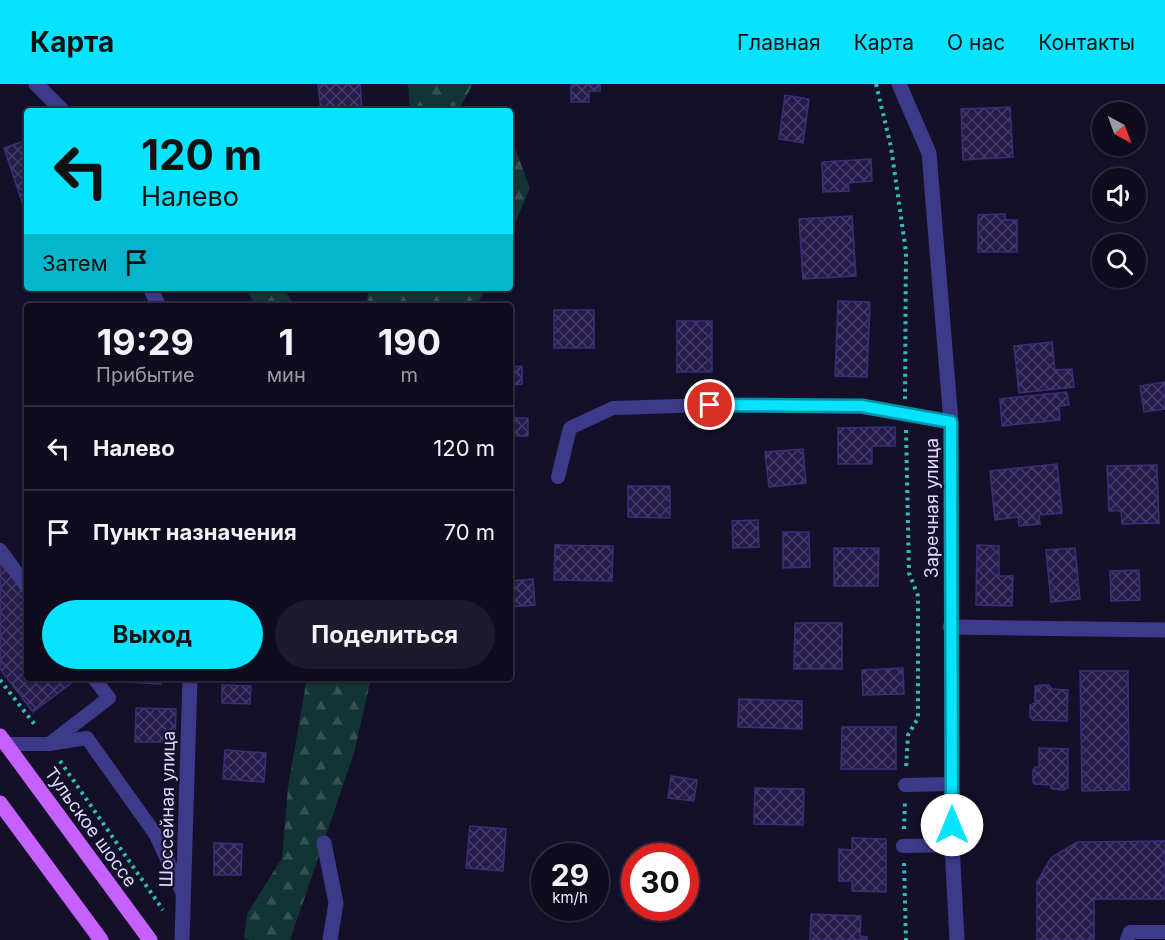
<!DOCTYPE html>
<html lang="ru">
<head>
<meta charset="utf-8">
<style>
	:root { --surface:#100c20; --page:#1e1a2d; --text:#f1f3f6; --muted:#9c9ba5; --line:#302c3e; --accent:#05e3ff }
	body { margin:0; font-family:Inter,sans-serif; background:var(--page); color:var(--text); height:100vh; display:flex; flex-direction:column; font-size:22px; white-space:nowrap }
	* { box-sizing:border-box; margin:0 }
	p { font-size:20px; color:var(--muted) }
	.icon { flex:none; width:33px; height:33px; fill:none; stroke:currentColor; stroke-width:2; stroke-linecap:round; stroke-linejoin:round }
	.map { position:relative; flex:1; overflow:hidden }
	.details { position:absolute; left:24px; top:219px; width:489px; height:378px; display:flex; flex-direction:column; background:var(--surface); border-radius:6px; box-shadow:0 2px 4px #0004,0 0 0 2px var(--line) }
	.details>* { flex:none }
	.top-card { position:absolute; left:24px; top:24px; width:489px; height:183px; border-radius:6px; box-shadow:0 2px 4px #0004,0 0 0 2px var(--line); background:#05e3ff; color:#111; overflow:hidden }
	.needle { width:39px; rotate:139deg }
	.fabs { position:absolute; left:1092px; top:18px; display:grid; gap:12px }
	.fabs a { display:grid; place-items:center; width:54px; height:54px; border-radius:50%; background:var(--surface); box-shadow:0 2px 4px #0004,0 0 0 2px var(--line); font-size:30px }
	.speed { position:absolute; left:531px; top:759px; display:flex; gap:12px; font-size:30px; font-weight:700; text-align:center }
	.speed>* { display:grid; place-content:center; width:78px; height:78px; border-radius:50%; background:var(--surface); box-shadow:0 2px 4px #0004,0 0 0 2px var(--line); line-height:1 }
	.speed small { font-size:15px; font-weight:400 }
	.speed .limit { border:9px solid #d22; background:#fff; color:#111 }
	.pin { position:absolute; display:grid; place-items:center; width:51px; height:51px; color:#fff; margin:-26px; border:3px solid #fff; border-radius:50%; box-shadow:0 2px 6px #0007 }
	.me { position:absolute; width:66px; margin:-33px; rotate:0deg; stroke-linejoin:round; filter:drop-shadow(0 0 4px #0008) }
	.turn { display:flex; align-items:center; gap:21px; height:126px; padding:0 18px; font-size:27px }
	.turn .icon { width:78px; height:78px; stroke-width:2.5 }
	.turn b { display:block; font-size:42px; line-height:51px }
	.then { display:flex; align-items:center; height:57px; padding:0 18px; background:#0003; gap:12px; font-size:22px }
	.eta { display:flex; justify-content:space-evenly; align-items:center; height:102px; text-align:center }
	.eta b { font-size:36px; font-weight:700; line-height:42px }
	.action { display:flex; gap:12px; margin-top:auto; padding:12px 18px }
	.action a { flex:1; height:69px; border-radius:36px; background:var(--accent); color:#111; font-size:24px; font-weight:700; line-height:69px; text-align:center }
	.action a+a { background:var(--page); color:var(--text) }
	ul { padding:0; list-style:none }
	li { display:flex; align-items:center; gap:18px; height:84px; padding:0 18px; border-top:2px solid var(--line) }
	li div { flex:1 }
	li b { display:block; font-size:22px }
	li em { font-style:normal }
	header { display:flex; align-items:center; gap:36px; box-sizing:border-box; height:84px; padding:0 30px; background:var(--accent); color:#111 }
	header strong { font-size:28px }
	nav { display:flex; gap:33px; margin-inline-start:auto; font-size:21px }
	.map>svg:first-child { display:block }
	.forest { fill:url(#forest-firs) }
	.building { fill:url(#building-cross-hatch); stroke:#3d2d78; stroke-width:1.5 }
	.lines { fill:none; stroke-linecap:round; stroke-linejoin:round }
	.path { stroke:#2ebeb7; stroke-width:4; stroke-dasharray:3 4.5; stroke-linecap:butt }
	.service { stroke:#3e3a8a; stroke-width:14 }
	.minor { stroke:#3e3a8a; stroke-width:15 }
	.primary { stroke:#c660ff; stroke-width:15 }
	.route-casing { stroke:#0394a6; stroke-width:15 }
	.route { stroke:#05e3ff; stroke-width:10 }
	.labels { text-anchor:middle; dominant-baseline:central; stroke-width:4.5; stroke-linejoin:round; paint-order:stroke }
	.street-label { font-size:18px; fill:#ded9ff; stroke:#15102a }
</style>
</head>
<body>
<header>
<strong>Карта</strong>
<nav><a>Главная</a><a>Карта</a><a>О нас</a><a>Контакты</a></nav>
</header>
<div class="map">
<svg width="1165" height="856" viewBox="0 0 1165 856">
	<defs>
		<pattern id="forest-firs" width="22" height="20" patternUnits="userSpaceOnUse" patternTransform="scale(1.5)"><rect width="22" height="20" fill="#133434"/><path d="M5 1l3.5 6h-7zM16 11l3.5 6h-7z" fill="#355152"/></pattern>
		<pattern id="building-cross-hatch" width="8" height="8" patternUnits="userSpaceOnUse" patternTransform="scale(1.5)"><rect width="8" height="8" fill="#261c4c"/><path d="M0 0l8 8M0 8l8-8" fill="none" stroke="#453c67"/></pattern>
	</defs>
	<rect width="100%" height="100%" fill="#15102a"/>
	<g class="forest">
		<path d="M408 0H473L458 27H410Z"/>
		<path d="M510 60 515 64 530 104 510 151Z"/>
		<path d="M245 204H283L295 222H256Z"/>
		<path d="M368 204H486L476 222H367Z"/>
		<path d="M307 594H371L354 669 290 856H250L244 854 247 830 282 774 288 703Z"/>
	</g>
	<g class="building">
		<path d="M318 0H360L362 27H321Z"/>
		<path d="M571 0H600V7H589V18H571Z"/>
		<path d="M785 11 809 15 803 59 779 55Z"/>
		<path d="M1010 23 1013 73 963 76 961 25Z"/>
		<path d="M27 56V133L4 64Z"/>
		<path d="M871 75 872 97 848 99 849 107 823 108 822 78Z"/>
		<path d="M1005 130V136H1017V168H978V131Z"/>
		<path d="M852 132 856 192 803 195 799 135Z"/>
		<path d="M838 217 870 218 867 293 835 292Z"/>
		<rect x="554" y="226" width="40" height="38"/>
		<rect x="677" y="237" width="35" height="51"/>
		<path d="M1052 258 1055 286 1072 285 1074 303 1019 309 1014 262Z"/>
		<path d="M522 282V300L510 301V283Z"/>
		<path d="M1165 298V325L1144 328 1140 302Z"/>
		<path d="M1067 308 1069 321 1059 322 1060 336 1002 342 1000 315Z"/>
		<rect x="510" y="334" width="18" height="18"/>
		<path d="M895 343V362H872V380H838V344Z"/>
		<path d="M803 365 806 399 769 403 765 368Z"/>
		<path d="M1057 380 1062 429 1039 431 1040 440 1019 442 1018 433 995 436 990 387Z"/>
		<path d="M1157 381 1159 439 1122 440 1121 427H1109L1107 382Z"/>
		<path d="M628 402H670V434L628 433Z"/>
		<path d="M758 436 759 463 733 464 732 437Z"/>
		<path d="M783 448H809L810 483 783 484Z"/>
		<path d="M555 461 613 462 612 497 554 496Z"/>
		<path d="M977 461 999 462V492H1013L1012 522 976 521Z"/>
		<path d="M834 464H879L878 502H834Z"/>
		<path d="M1075 464 1080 515 1051 518 1046 466Z"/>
		<path d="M0 475 27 511V594H78L33 628 0 585Z"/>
		<path d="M1139 486 1140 516 1111 517 1110 487Z"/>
		<path d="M533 495 535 521 510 523V497Z"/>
		<path d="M795 539H842V585H794Z"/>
		<path d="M903 584 904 610 863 611 862 586Z"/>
		<path d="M1080 587H1128L1129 706 1082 707Z"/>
		<path d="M101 594H161V600L103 597Z"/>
		<path d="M222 601 251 602 250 620 222 619Z"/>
		<path d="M1038 601H1049L1052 605 1068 606 1067 637 1032 636V633H1030V621L1035 619V602L1038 603Z"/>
		<path d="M739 615 802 617V645L738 643Z"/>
		<path d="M136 624 176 625 175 658H135Z"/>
		<path d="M842 643H896V685H841Z"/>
		<path d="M1039 664 1068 665V704H1065V706L1053 705 1051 704V701L1034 700 1033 698V686L1035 683H1039Z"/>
		<path d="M225 666 266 669 264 698 223 695Z"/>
		<path d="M671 692 697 696 694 717 668 714Z"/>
		<path d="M755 704 804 705 803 741 754 740Z"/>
		<path d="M470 742 506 745 503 787 466 784Z"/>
		<path d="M852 754 886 755V808L852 807V797H839V765L852 766Z"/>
		<path d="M1165 757V815H1094V856H1037V798L1051 774 1077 758Z"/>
		<path d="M214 759 242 760 241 791H214Z"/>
		<path d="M811 830 861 832 860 852 867 853V856H810Z"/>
	</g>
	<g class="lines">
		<g class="path">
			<path d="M876 0 891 63 906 168 905 315"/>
			<path d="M906 346 909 489 918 512V634L908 651 906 685"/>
			<path d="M0 596 35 641"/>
			<path d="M60 677 163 826"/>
			<path d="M904 745 905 716"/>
			<path d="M904 779 906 856"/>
		</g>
		<g class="service">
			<path d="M558 393 570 344 613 324 710 321 862 323 951 338"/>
			<path d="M0 466 27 503"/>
			<path d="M6 660H49L109 614 94 594"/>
			<path d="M49 660 87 654 156 751 183 810"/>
			<path d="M905 701 951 700"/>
			<path d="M903 762 952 761"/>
			<path d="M1127 856 1130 848H1165"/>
		</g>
		<g class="minor">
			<path d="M36 0 63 27"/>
			<path d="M899 0 929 69 951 338 952 761 957 856"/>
			<path d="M150 204 159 222"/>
			<path d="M950 543 1165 546"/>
			<path d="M324 759 336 819 330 856"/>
			<path d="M182 856 190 594"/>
		</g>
		<g class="primary">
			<path d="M0 652 150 856"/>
			<path d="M0 719 101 856"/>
		</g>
	</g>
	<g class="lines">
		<defs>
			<path id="route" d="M710 321 862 322 951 338 952 741"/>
		</defs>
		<use href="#route" class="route-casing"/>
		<use href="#route" class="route"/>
	</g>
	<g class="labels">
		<g class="street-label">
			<text transform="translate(931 424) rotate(-90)">Заречная улица</text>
			<text transform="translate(167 725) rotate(-89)">Шоссейная улица</text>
			<text transform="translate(91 743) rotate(54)">Тульское шоссе</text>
		</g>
	</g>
</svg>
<div class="fabs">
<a><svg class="needle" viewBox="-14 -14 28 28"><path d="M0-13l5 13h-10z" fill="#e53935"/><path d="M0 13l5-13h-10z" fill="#9c9ba5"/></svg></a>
<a><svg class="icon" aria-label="sound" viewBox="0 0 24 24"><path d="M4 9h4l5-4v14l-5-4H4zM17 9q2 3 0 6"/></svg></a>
<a><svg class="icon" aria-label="search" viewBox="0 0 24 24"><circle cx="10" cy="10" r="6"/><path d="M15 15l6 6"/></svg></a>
</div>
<div class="speed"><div>29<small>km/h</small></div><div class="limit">30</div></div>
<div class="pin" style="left:710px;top:321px;background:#d93025"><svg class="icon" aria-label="arrive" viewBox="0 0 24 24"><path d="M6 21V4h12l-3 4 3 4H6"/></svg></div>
<svg class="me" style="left:952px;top:741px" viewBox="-20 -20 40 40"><circle r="19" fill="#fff"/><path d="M0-13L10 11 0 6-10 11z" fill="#05e3ff"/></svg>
<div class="top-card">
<div class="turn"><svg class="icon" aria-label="left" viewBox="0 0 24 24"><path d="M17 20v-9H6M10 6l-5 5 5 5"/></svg><div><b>120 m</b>Налево</div></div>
<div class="then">Затем<svg class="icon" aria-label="arrive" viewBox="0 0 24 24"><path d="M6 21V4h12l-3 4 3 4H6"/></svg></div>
</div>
<section class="details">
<div class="eta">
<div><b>19:29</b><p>Прибытие</p></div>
<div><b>1</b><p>мин</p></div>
<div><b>190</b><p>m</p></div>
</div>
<ul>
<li><svg class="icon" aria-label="left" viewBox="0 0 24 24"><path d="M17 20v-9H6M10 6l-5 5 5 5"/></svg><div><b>Налево</b></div><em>120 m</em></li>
<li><svg class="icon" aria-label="arrive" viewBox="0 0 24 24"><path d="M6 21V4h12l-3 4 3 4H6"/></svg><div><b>Пункт назначения</b></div><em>70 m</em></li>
</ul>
<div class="action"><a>Выход</a><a>Поделиться</a></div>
</section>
</div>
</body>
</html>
